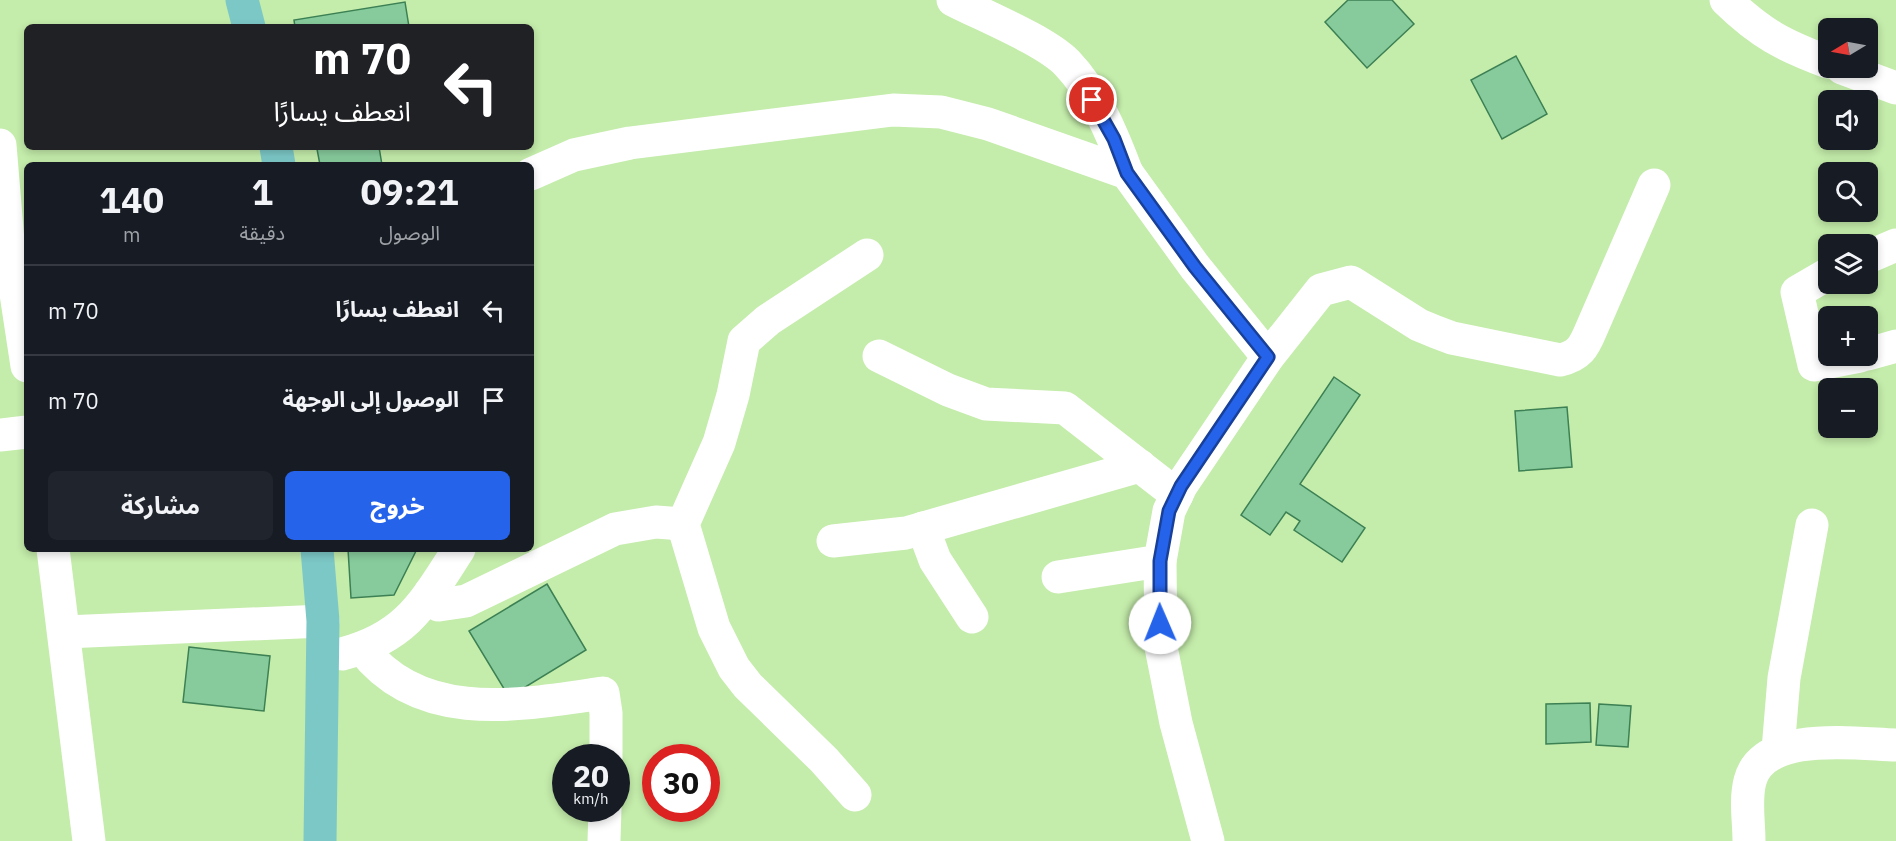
<!DOCTYPE html>
<html lang="ar">
<head>
<meta charset="utf-8">
<style>
	:root { --surface:#171b24; --page:#20242c; --text:#f1f3f6; --muted:#9ea1a6; --line:#363941; --accent:#2563eb }
	body { margin:0; font-family:"IBM Plex Sans","Noto Sans Arabic",sans-serif; background:var(--page); color:var(--text); direction:rtl; height:100vh; display:flex; flex-direction:column; font-size:22px; white-space:nowrap }
	* { box-sizing:border-box; margin:0 }
	p { font-size:20px; color:var(--muted) }
	.icon { flex:none; width:33px; height:33px; fill:none; stroke:currentColor; stroke-width:2; stroke-linecap:round; stroke-linejoin:round }
	.map { position:relative; flex:1; overflow:hidden; direction:ltr }
	.sheet { position:absolute; left:24px; top:162px; width:510px; height:390px; display:flex; flex-direction:column; background:var(--surface); border-radius:9px; box-shadow:0 3px 9px #0003; direction:rtl }
	.sheet>* { flex:none }
	.guide { position:absolute; left:24px; top:24px; width:510px; height:126px; border-radius:9px; box-shadow:0 3px 9px #0003; direction:rtl; background:#202124; color:#fff; overflow:hidden }
	.needle { width:39px; rotate:260deg }
	.tools { position:absolute; left:1818px; top:18px; display:grid; gap:12px }
	.tools a { display:grid; place-items:center; width:60px; height:60px; border-radius:9px; background:var(--surface); box-shadow:0 3px 9px #0003; font-size:30px }
	.speed { position:absolute; left:552px; top:744px; display:flex; gap:12px; font-size:30px; font-weight:700; text-align:center }
	.speed>* { display:grid; place-content:center; width:78px; height:78px; border-radius:50%; background:var(--surface); box-shadow:0 3px 9px #0003; line-height:1 }
	.speed small { font-size:15px; font-weight:400 }
	.speed .limit { border:9px solid #d22; background:#fff; color:#111 }
	.pin { position:absolute; display:grid; place-items:center; width:51px; height:51px; color:#fff; margin:-26px; border:3px solid #fff; border-radius:50%; box-shadow:0 2px 6px #0007 }
	.me { position:absolute; width:66px; margin:-33px; rotate:359deg; stroke-linejoin:round; filter:drop-shadow(0 0 4px #0008) }
	.turn { display:flex; align-items:center; gap:21px; height:126px; padding:0 24px; font-size:27px }
	.turn .icon { width:78px; height:78px; stroke-width:2.5 }
	.turn b { display:block; font-size:42px; line-height:51px }
	.eta { display:flex; justify-content:space-evenly; align-items:center; height:102px; text-align:center }
	.eta b { font-size:36px; font-weight:700; line-height:42px }
	.primary-button { display:flex; gap:12px; margin-top:auto; padding:12px 24px }
	.primary-button a { flex:1; height:69px; border-radius:9px; background:var(--accent); color:#fff; font-size:24px; font-weight:700; line-height:69px; text-align:center }
	.primary-button a+a { background:var(--page); color:var(--text) }
	ul { padding:0; list-style:none }
	li { display:flex; align-items:center; gap:18px; height:90px; padding:0 24px; border-top:2px solid var(--line) }
	li div { flex:1 }
	li b { display:block; font-size:22px }
	li em { font-style:normal }
	.map>svg:first-child { display:block }
	.building { fill:#87cb9c; stroke:#3c8054; stroke-width:1.5 }
	.lines { fill:none; stroke-linecap:round; stroke-linejoin:round }
	.minor { stroke:#fff; stroke-width:33 }
	.major { stroke:#7cc8c7; stroke-width:33 }
	.route-casing { stroke:#184099; stroke-width:15 }
	.route { stroke:#2563eb; stroke-width:10 }
</style>
</head>
<body>
<div class="map">
<svg width="1896" height="841" viewBox="0 0 1896 841">
	<rect width="100%" height="100%" fill="#c4ecaa"/>
	<g class="building">
		<path d="M1348 0H1392L1414 24 1367 68 1325 22Z"/>
		<path d="M405 2 409 27H295L294 20Z"/>
		<path d="M1516 56 1547 114 1502 139 1471 80Z"/>
		<path d="M326 147H379L382 165H320L317 149Z"/>
		<path d="M1334 377 1360 395 1300 484 1365 528 1342 562 1294 530 1300 521 1286 512 1270 535 1241 515Z"/>
		<path d="M1567 407 1572 467 1519 471 1515 411Z"/>
		<path d="M348 549H417L394 595 351 598Z"/>
		<path d="M547 584 586 650 509 697 469 631Z"/>
		<path d="M189 647 270 656 264 711 183 702Z"/>
		<path d="M1590 703 1591 742 1546 744V704Z"/>
		<path d="M1599 704 1631 706 1628 747 1596 745Z"/>
	</g>
	<g class="lines">
		<g class="minor">
			<path d="M953 0C984 16 1044 40 1067 63 1095 92 1113 136 1127 173"/>
			<path d="M1726 0C1761 34 1783 45 1828 62"/>
			<path d="M1842 68 1896 88"/>
			<path d="M0 145 8 241 27 366"/>
			<path d="M531 174 574 155 630 143 893 110 941 112 988 124 1127 173 1195 267 1268 357"/>
			<path d="M1868 257 1896 245"/>
			<path d="M1828 274 1797 292 1814 365 1860 356"/>
			<path d="M1868 354 1896 346"/>
			<path d="M879 356 948 390 986 404 1065 408 1177 495"/>
			<path d="M0 435 27 432"/>
			<path d="M923 528 935 560 972 617"/>
			<path d="M833 541 906 533 1140 466"/>
			<path d="M53 549 89 841"/>
			<path d="M1058 577 1160 561"/>
			<path d="M430 593 439 605 466 601 615 529 656 522 683 524"/>
			<path d="M65 632 323 621"/>
			<path d="M362 648C420 725 521 705 603 693L606 713V758"/>
			<path d="M342 654C407 637 424 603 459 549"/>
			<path d="M1778 750 1784 678 1812 525"/>
			<path d="M855 795 824 760 748 686 734 668 714 628 683 524 719 443 733 395 744 341 768 320 867 255"/>
			<path d="M604 841 605 808"/>
			<path d="M1208 841 1176 723 1161 647 1160 561 1169 511 1181 486 1268 357 1321 290 1351 282 1419 325 1436 332 1452 338 1560 360C1579 356 1584 347 1591 330L1654 185"/>
			<path d="M1749 841C1749 822 1745 800 1750 781 1763 730 1856 744 1896 745"/>
		</g>
		<g class="major">
			<path d="M242 0 249 27"/>
			<path d="M276 147 279 165"/>
			<path d="M317 549 323 621 320 841"/>
		</g>
	</g>
	<g class="lines">
		<defs>
			<path id="route" d="M1092 100 1114 139 1127 173 1195 267 1268 357 1181 486 1169 511 1160 561V623"/>
		</defs>
		<use href="#route" class="route-casing"/>
		<use href="#route" class="route"/>
	</g>
</svg>
<div class="tools">
<a><svg class="needle" viewBox="-14 -14 28 28"><path d="M0-13l5 13h-10z" fill="#e53935"/><path d="M0 13l5-13h-10z" fill="#9ea1a6"/></svg></a>
<a><svg class="icon" aria-label="sound" viewBox="0 0 24 24"><path d="M4 9h4l5-4v14l-5-4H4zM17 9q2 3 0 6"/></svg></a>
<a><svg class="icon" aria-label="search" viewBox="0 0 24 24"><circle cx="10" cy="10" r="6"/><path d="M15 15l6 6"/></svg></a>
<a><svg class="icon" aria-label="layers" viewBox="0 0 24 24"><path d="M12 4l9 5-9 5-9-5zM3 14l9 5 9-5"/></svg></a>
<a>+</a>
<a>−</a>
</div>
<div class="speed"><div>20<small>km/h</small></div><div class="limit">30</div></div>
<div class="pin" style="left:1092px;top:100px;background:#d93025"><svg class="icon" aria-label="arrive" viewBox="0 0 24 24"><path d="M6 21V4h12l-3 4 3 4H6"/></svg></div>
<svg class="me" style="left:1160px;top:623px" viewBox="-20 -20 40 40"><circle r="19" fill="#fff"/><path d="M0-13L10 11 0 6-10 11z" fill="#2563eb"/></svg>
<div class="guide">
<div class="turn"><svg class="icon" aria-label="left" viewBox="0 0 24 24"><path d="M17 20v-9H6M10 6l-5 5 5 5"/></svg><div><b>70 m</b>انعطف يسارًا</div></div>
</div>
<section class="sheet">
<div class="eta">
<div><b>09:21</b><p>الوصول</p></div>
<div><b>1</b><p>دقيقة</p></div>
<div><b>140</b><p>m</p></div>
</div>
<ul>
<li><svg class="icon" aria-label="left" viewBox="0 0 24 24"><path d="M17 20v-9H6M10 6l-5 5 5 5"/></svg><div><b>انعطف يسارًا</b></div><em>70 m</em></li>
<li><svg class="icon" aria-label="arrive" viewBox="0 0 24 24"><path d="M6 21V4h12l-3 4 3 4H6"/></svg><div><b>الوصول إلى الوجهة</b></div><em>70 m</em></li>
</ul>
<div class="primary-button"><a>خروج</a><a>مشاركة</a></div>
</section>
</div>
</body>
</html>
